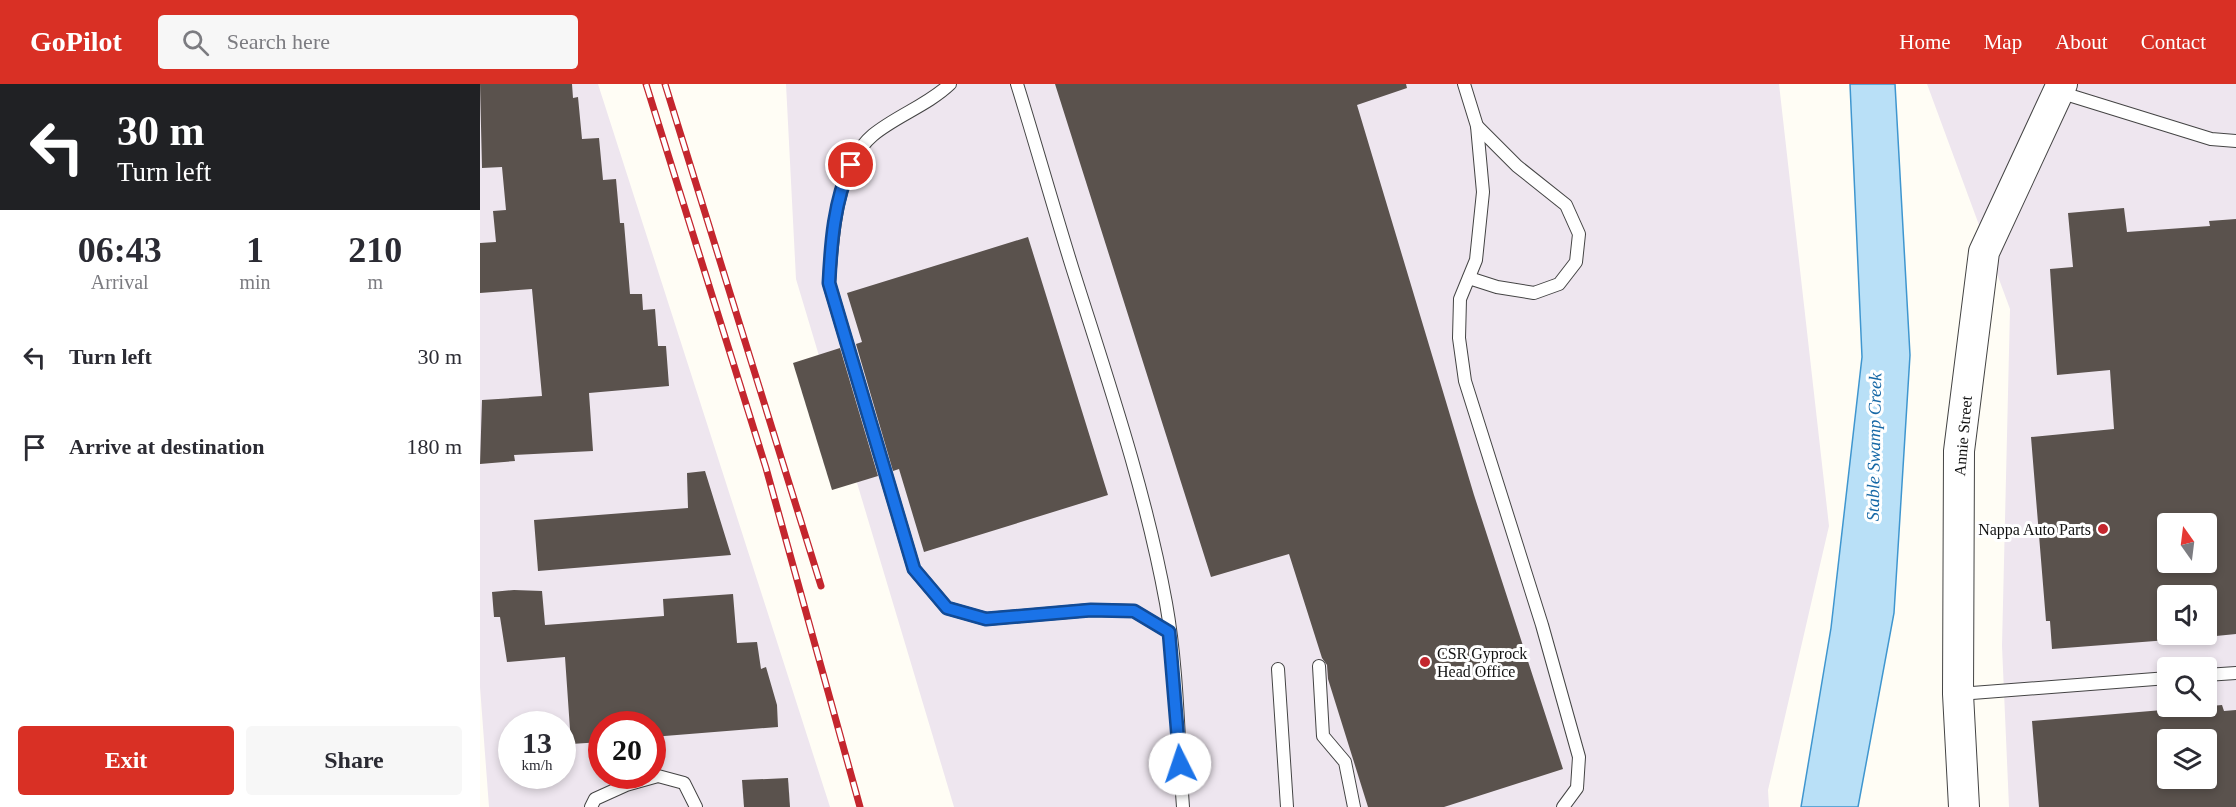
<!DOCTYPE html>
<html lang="en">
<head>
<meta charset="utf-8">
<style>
	:root { --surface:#fff; --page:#f7f7f7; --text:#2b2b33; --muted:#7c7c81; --accent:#d93025 }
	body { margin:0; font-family:"Times New Roman",serif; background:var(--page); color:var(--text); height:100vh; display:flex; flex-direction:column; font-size:22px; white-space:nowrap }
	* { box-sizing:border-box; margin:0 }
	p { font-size:20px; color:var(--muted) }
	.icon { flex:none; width:33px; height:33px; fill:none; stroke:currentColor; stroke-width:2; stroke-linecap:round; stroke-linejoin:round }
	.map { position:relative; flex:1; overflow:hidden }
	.details { display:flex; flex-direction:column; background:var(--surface); width:480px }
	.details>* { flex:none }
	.guide { background:#202124; color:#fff; overflow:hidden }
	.needle { width:39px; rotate:346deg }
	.controls { position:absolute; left:1677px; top:429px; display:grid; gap:12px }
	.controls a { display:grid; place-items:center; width:60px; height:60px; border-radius:6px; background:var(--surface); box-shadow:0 3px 9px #0003; font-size:30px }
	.speed { position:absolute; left:18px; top:627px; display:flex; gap:12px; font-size:30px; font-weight:700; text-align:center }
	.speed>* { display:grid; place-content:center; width:78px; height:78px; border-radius:50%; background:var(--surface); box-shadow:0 3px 9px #0003; line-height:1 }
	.speed small { font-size:15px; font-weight:400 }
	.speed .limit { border:9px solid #d22; background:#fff; color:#111 }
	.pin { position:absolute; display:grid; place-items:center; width:51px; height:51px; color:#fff; margin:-26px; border:3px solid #fff; border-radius:50%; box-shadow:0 2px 6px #0007 }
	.me { position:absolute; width:66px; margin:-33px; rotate:356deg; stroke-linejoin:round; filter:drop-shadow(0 0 4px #0008) }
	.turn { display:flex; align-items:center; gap:21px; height:126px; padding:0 18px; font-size:27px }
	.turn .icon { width:78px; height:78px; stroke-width:2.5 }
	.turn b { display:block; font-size:42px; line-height:51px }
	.eta { display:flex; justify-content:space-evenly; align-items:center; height:102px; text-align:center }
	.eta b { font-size:36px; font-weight:600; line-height:42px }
	.primary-button { display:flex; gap:12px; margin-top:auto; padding:12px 18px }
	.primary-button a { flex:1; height:69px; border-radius:6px; background:var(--accent); color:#fff; font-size:24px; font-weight:600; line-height:69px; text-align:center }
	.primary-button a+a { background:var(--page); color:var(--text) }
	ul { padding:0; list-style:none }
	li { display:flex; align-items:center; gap:18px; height:90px; padding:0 18px }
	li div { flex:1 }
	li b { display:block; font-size:22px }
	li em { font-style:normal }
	header { display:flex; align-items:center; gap:36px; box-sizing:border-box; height:84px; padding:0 30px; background:var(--accent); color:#fff }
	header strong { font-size:28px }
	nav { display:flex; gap:33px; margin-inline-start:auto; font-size:21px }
	.search { width:420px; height:54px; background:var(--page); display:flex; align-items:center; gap:15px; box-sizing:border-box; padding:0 21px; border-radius:6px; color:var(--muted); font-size:22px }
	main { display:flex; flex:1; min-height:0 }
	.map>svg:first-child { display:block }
	.industrial { fill:#eee6ef; fill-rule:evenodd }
	.water { fill:#b9e0f7; stroke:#3f96cf; stroke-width:1.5 }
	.building { fill:#5a524d; fill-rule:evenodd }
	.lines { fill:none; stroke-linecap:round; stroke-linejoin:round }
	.service-casing { stroke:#444; stroke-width:14 }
	.tertiary-casing { stroke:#444; stroke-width:32 }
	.service { stroke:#fff; stroke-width:12 }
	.tertiary { stroke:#fff; stroke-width:30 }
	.rail-casing { stroke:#c4262e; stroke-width:7 }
	.rail { stroke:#fff; stroke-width:4.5; stroke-dasharray:14; stroke-linecap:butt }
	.route-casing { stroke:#114b97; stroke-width:15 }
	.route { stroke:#1a73e8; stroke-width:10 }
	.poi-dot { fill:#c4262e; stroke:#fff; stroke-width:2 }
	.labels { text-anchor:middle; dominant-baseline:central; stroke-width:6; stroke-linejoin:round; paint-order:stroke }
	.street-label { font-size:16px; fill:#111; stroke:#fff }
	.poi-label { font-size:16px; fill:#111; stroke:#fff; text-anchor:end }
	.water-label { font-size:18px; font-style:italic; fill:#1768a6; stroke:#fff }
</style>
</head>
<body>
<header>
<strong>GoPilot</strong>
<div class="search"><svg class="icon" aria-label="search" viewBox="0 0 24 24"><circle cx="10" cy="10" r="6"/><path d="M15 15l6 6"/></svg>Search here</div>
<nav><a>Home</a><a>Map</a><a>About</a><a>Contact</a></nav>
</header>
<main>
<section class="details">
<div class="guide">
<div class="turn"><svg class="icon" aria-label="left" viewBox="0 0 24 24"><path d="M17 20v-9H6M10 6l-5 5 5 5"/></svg><div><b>30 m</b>Turn left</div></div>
</div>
<div class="eta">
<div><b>06:43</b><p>Arrival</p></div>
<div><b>1</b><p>min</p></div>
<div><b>210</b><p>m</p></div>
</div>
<ul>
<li><svg class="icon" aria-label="left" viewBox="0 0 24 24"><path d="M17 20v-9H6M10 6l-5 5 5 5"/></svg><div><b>Turn left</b></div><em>30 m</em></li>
<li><svg class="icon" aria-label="arrive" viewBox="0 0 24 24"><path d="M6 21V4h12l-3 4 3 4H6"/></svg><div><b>Arrive at destination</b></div><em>180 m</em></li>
</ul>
<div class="primary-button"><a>Exit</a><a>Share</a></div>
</section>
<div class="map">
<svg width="1756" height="723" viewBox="0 0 1756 723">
	<rect width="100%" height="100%" fill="#fffdf5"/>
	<g class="industrial">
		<path d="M0 0H118L350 723H9L0 603ZM32 640H82V692H32ZM122 640H172V692H122Z"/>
		<path d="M306 0H1299L1349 442 1288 706 1289 723H474L316 195Z"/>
		<path d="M1447 0H1756V723H1529L1522 562 1530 225ZM1688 440H1726V478H1688ZM1688 512H1726V550H1688ZM1688 584H1726V622H1688ZM1688 656H1726V694H1688Z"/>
	</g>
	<path class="water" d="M1370 0H1415L1430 271 1414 529 1378 723H1321L1351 544 1382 273Z"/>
	<g class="building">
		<path d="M0 0H92L93 14 98 13 102 55 119 54 123 96 136 95 140 139H144L150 210H162L163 226 175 225 178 262H186L189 302 109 309 113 367 34 371 35 377 0 380 2 316 62 312 52 205 0 209V159L16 158 13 127 26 126 22 83 2 84Z"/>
		<path d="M575 0H926L927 4 877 21 994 411 1083 685 964 723H888L848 595 847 581 842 574 809 470 731 493Z"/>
		<path d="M1644 124 1647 148 1730 142 1729 137 1756 135V550L1726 553V512H1688V556L1572 565 1570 537H1566L1551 353 1634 345 1630 286 1577 291 1570 185 1593 183 1588 129ZM1688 440H1726V478H1688Z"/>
		<path d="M548 153 628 411 444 468 419 385 413 387 376 260 382 258 367 209Z"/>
		<path d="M360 264 398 392 352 406 313 279Z"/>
		<path d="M225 387 251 471 58 487 54 436 208 424 207 389Z"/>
		<path d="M34 506 62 507 65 541 184 532 183 515 253 510 257 559 277 558 281 585 286 583 297 621 298 643 172 653V640H122V658L91 660 85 573 27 578 20 533H14L12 508Z"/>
		<path d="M1742 621 1744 627 1756 626V723H1559L1552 637ZM1688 656H1726V694H1688Z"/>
		<path d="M308 694 310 723H264L262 696Z"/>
	</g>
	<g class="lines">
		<defs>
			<g id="service">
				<path d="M470 0C448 21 416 32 393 51 356 82 352 154 349 199L434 485 467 524 506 535 611 526 654 527 689 548"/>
				<path d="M537 0C556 61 573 122 592 183 627 294 665 404 686 519 698 586 698 656 703 723"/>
				<path d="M984 0 997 42 1003 108 996 176 980 215 979 254 985 297 1062 541 1099 673 1097 704 1083 723"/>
				<path d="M1579 8 1731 55 1756 57"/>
				<path d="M989 194 1017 203 1054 209 1079 200 1096 178 1099 150 1086 121 1037 82 997 42"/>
				<path d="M839 582 843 652 865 678 874 723"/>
				<path d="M798 585 807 723"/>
				<path d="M1726 591 1756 589"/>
				<path d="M1479 610 1688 594"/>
				<path d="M111 723 115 715 146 701 178 692 204 699 216 723"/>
			</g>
			<path id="tertiary" d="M1484 723 1478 610 1479 367 1504 168 1582 0"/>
		</defs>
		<use href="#service" class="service-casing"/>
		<use href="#tertiary" class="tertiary-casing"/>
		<use href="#service" class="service"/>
		<use href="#tertiary" class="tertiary"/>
		<defs>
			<g id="rail">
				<path d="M166 0 286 384 380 723"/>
				<path d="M185 0 341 502"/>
			</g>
		</defs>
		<use href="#rail" class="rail-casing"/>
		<use href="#rail" class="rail"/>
	</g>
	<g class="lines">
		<defs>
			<path id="route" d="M371 81C354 116 351 160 349 199L434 485 467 524 506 535 611 526 654 527 689 548 700 680"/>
		</defs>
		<use href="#route" class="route-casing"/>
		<use href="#route" class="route"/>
	</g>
	<g class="poi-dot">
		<circle cx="1623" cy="445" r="6"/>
		<circle cx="945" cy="578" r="6"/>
	</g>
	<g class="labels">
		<g class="street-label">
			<text transform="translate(1483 352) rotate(-85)">Annie Street</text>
		</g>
		<g class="poi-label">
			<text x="1611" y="445">Nappa Auto Parts</text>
			<text x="957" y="569" text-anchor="start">CSR Gyprock<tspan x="957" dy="18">Head Office</tspan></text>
		</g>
		<g class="water-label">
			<text transform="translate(1394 363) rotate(-89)">Stable Swamp Creek</text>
		</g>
	</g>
</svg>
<div class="controls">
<a><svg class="needle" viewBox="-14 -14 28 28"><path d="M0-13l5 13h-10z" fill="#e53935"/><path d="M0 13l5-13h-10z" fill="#7c7c81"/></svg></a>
<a><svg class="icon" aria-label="sound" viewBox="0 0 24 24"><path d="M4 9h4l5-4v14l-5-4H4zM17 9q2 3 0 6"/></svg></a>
<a><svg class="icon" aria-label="search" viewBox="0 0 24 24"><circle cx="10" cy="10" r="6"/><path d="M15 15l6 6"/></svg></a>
<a><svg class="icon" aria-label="layers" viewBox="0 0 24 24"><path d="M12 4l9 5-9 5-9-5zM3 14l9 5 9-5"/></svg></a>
</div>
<div class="speed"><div>13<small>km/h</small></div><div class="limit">20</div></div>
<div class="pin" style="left:371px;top:81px;background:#d93025"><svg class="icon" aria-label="arrive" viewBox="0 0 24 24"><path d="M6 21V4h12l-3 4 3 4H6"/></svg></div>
<svg class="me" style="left:700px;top:680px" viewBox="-20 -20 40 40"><circle r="19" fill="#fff"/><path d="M0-13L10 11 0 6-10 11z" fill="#1a73e8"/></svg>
</div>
</main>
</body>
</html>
